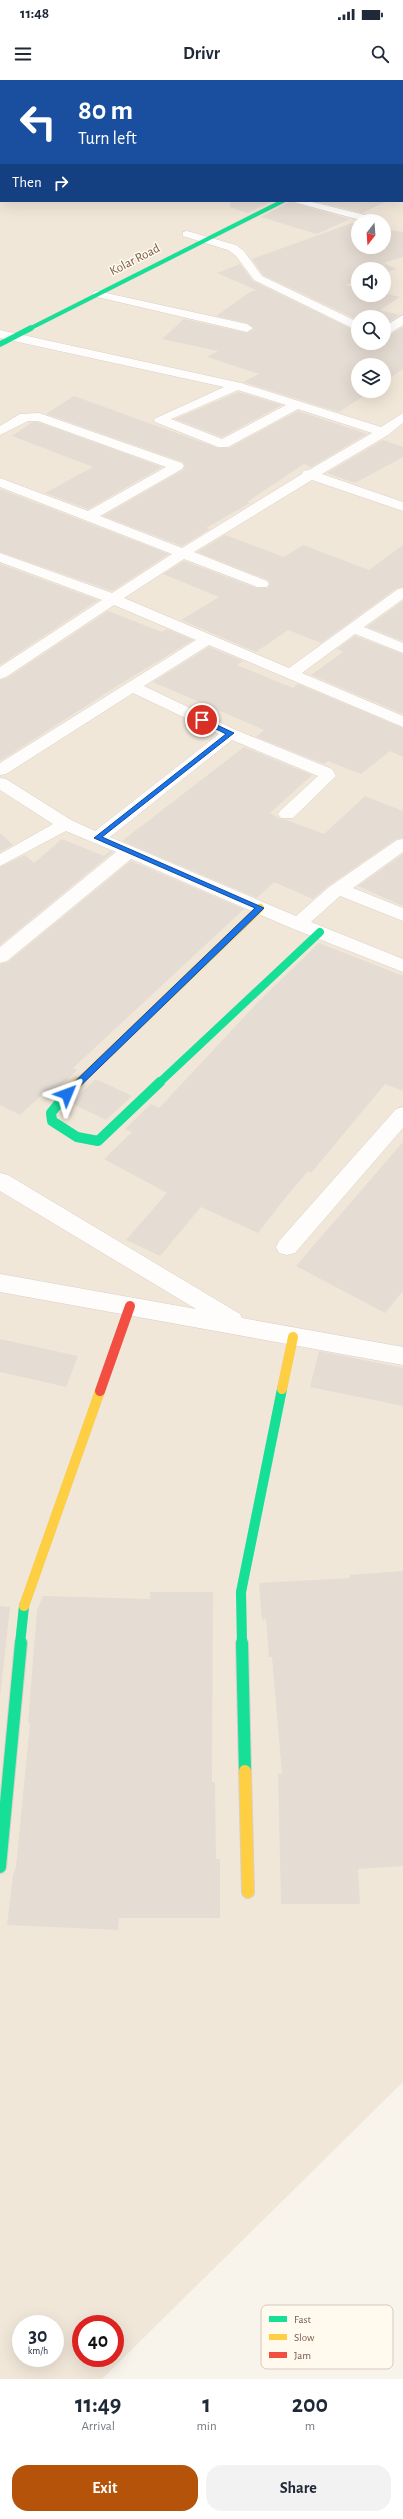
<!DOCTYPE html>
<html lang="en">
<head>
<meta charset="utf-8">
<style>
	:root { --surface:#fff; --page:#f2f2f3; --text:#1f2937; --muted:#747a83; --accent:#b45309 }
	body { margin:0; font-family:"Alegreya Sans",sans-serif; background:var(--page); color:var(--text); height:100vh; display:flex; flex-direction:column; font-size:15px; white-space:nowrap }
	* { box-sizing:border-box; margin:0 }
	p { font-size:13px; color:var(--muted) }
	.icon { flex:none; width:22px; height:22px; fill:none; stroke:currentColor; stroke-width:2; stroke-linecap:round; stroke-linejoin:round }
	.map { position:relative; height:2299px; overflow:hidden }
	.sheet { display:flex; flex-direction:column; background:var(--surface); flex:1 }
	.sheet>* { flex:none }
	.guide { position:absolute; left:0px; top:0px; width:403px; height:122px; box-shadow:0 4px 16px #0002; background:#1a4fa0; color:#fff; overflow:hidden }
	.needle { width:26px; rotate:197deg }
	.buttons { position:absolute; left:351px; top:134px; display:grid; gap:8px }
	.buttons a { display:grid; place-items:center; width:40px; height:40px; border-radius:50%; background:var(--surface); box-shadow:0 4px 16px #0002; font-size:20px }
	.speed { position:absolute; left:12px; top:2235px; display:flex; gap:8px; font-size:20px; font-weight:700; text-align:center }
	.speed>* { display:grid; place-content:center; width:52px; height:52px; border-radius:50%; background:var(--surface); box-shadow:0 4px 16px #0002; line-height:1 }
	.speed small { font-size:10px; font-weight:400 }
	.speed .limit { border:6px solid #d22; background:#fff; color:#111 }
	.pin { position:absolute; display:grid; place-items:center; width:34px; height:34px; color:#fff; margin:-17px; border:2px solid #fff; border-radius:50%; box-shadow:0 1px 4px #0007 }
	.me { position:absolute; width:44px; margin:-22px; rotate:46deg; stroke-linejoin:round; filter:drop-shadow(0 0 3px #0008) }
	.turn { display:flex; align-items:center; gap:14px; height:84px; padding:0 12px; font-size:18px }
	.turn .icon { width:52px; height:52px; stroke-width:2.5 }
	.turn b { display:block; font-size:28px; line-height:34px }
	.then { display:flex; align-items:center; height:38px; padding:0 12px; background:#0003; gap:8px; font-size:15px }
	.eta { display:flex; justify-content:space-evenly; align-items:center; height:68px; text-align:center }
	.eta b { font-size:24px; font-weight:600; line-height:28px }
	.action { display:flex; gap:8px; margin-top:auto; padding:8px 12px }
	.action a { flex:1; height:46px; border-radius:16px; background:var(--accent); color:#fff; font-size:16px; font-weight:600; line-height:46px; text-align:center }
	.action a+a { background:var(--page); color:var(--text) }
	.status { display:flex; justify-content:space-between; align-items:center; height:28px; padding:0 20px; background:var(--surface); direction:ltr }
	.status svg { height:11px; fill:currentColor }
	header { display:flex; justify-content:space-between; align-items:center; height:52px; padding:0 12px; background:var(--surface); font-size:18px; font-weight:600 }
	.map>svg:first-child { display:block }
	.residential { fill:#f1e7d9; fill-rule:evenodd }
	.water { fill:#cde7e9 }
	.building { fill:#e5dcd3 }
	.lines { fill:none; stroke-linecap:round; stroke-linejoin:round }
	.street-casing { stroke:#d7d1ca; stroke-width:1 }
	.fast-far4-casing { stroke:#d8d0c8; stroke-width:4.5 }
	.fast-far3-casing { stroke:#d8d0c8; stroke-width:6 }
	.fast-far2-casing { stroke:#d8d0c8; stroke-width:8 }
	.fast-far1-casing { stroke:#d8d0c8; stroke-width:10 }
	.fast-casing { stroke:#d8d0c8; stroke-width:14 }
	.slow-far2-casing { stroke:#d8d0c8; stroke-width:8 }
	.slow-far1-casing { stroke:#d8d0c8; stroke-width:10 }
	.slow-casing { stroke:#d8d0c8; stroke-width:14 }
	.jam-far1-casing { stroke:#d8d0c8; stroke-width:4.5 }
	.jam-casing { stroke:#d8d0c8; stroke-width:10 }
	.street { fill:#fefdfc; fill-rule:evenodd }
	.fast-far4 { stroke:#16e098; stroke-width:4 }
	.fast-far3 { stroke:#16e098; stroke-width:5.5 }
	.fast-far2 { stroke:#16e098; stroke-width:8 }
	.fast-far1 { stroke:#16e098; stroke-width:10 }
	.fast { stroke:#16e098; stroke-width:12 }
	.slow-far2 { stroke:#ffcf43; stroke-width:8 }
	.slow-far1 { stroke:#ffcf43; stroke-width:10 }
	.slow { stroke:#ffcf43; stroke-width:12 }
	.jam-far1 { stroke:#f24e42; stroke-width:4 }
	.jam { stroke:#f24e42; stroke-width:10 }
	.route { fill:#1a73e8; stroke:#114b97 }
	.labels { text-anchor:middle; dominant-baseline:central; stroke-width:3; stroke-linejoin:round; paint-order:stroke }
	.far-street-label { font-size:13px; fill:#785b4a; stroke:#fff9ee }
	.key { fill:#fff9ee; stroke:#d6cabd; stroke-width:1 }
	.key-label { font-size:11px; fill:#785b4a }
</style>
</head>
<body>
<div class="status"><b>11:48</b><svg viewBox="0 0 49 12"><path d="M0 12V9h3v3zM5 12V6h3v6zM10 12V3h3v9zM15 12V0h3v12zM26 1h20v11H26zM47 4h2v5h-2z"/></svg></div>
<header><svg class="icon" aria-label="menu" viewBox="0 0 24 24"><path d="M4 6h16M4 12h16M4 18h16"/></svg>Drivr<svg class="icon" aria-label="search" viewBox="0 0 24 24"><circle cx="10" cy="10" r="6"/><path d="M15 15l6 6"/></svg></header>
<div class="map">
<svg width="403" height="2299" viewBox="0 0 403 2299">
	<rect width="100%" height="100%" fill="#f8f4ec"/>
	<path class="residential" d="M0 0H403V2002L102 2299H0ZM1 1H402V121H1ZM358 141H384V167H358ZM358 189H384V215H358ZM358 237H384V263H358ZM358 285H384V311H358ZM21 2244H55V2278H21ZM81 2244H115V2278H81Z"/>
	<path class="water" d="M0 0H177L1 1 0 43Z"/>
	<g class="building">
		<path d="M231 121H272L248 133 230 127Z"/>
		<path d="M314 121H387L362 133Z"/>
		<path d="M289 122H290L350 139 317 154 261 137Z"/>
		<path d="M352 143 358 144V167H384V149L403 152V177L384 183 397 189 384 193V189H358V201L345 205 358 208V215L384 213 400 217 380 230 400 235 384 245V237H358V240L263 195 252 179Z"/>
		<path d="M240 184 253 201 358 252V263H384V258L403 247V289L384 302V285H358V311H371L339 332 243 302 259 294 207 277 218 271 162 259 184 239 247 253 254 249 247 243 216 236 250 212 256 210 217 193Z"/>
		<path d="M238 312 282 325 222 357 175 339Z"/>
		<path d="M74 316 218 368H229L298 331 367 354 311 387 304 384 247 422 250 423 206 448 210 449 182 466 103 436 183 390 185 387 183 382 46 334Z"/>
		<path d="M33 342H38L162 387 88 429 45 413 93 387 12 356Z"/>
		<path d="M383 360 403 367V377L355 403 327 393Z"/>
		<path d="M0 409 169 474 112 511 0 472Z"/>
		<path d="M225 455 284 477 303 465 369 490 403 465V507L397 508 321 563 288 550 256 572 181 540 219 517 163 494 184 481 256 508H268L270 503 268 500 197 472Z"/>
		<path d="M0 484 98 520 0 585Z"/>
		<path d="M403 521V561L367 547Z"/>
		<path d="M108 531 162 552 167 549 193 560 117 606 0 681V600L7 598Z"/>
		<path d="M355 556 403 574V634L311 595 343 572 337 569Z"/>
		<path d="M209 567 243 581 237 585 293 608 298 604 403 648V677L390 671 361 694 328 681 324 684 256 657 264 650 153 602Z"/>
		<path d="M244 667 312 695 270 733 280 739 287 740 324 754 365 716 403 731V758L396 759 328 806 313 819 274 802 257 818 122 761Z"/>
		<path d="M0 753 13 765 0 772Z"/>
		<path d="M62 759 104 776 110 771 113 772 0 865V787L25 775 34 783Z"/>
		<path d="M403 774V826L358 806Z"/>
		<path d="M131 781 244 829 73 988 77 990 52 1014 46 1011 20 1035 0 1025V884L8 882Z"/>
		<path d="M319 863 403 896V1011L385 1004 311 1093 308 1091 286 1117 258 1153 201 1127 160 1176 126 1160 167 1113 104 1079 132 1052 125 1049 151 1024 159 1028 259 921Z"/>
		<path d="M96 999 132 1016 106 1040 71 1023Z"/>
		<path d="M403 1062V1211L385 1233 296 1186Z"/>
		<path d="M0 1259 78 1276 66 1307 0 1292Z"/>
		<path d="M319 1271 403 1288V1326L310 1307Z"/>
		<path d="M403 1491V1786L358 1789 360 1824H281L278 1694H282L272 1577H269L266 1539 262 1540 259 1503 350 1498V1495Z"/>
		<path d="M150 1512H213L212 1702H215L216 1779H220V1838H119L118 1850 7 1845 13 1795 16 1787 30 1643H28L37 1530 43 1516 150 1519Z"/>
		<path d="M0 1526 10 1527 0 1618Z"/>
	</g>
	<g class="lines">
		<defs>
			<g id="street">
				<path d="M200 0H210L211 1H201Z"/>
				<path d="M290 121H308L381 139 382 141H364Z"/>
				<path d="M187 151 236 165 244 171 262 196 358 242V251L254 200 236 176 228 170 183 156V152Z"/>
				<path d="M97 211 247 244 253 248 247 252 93 216V212Z"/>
				<path d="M403 235V245L384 257V247Z"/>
				<path d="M0 250 241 303 381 347 403 333V343L388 355 322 394 403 422V431L312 400 194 472 267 501 269 504 267 507H257L184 479 124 518 289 588 398 509 403 508V519L364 547 403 563V573L355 554 302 593 403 636V647L209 565 144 606 236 650 332 689 336 696 293 738H281L278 734 281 730 318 696 232 660 110 757 296 836 329 807 397 760 403 759V772L353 808 403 828V841L340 816 311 842 403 879V892L291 848 131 779 7 881 0 883V867L116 772 66 751 0 786V774L53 744 0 710V698L6 699 71 740 95 751 219 654 133 613 6 694 0 695V683L196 560 114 525 6 597 0 599V587L102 520 0 482V473L112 513 172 474 0 407V398L88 431 166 387 38 341H28L0 355V346L20 334 39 333 182 383 184 386 182 389 100 436 182 468 302 394 303 391 309 390 372 353 298 329 228 367H218L155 342 154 339 224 307 0 258ZM238 310 286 325 222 359 171 339Z"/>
				<path d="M403 1027V1048L295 1173 287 1175 279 1173 276 1167 279 1161 396 1029Z"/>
				<path d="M0 1093 8 1095 240 1234 242 1238 403 1267V1285L0 1212V1194L196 1229 0 1111Z"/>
			</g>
			<path id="fast-far4" d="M29 249 283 121"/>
			<path id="fast-far3" d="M0 264 31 248"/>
			<path id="fast-far2" d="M159 1003 320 852"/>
			<g id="fast-far1">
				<path d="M63 1018 51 1033 52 1041 77 1057 98 1061 160 1002"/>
				<path d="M20 1564 24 1526"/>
				<path d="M242 1564 241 1512 282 1309"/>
			</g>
			<g id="fast">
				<path d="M242 1563 245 1691"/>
				<path d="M0 1787 21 1563"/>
			</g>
			<path id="slow-far2" d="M78 1003 260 828"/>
			<g id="slow-far1">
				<path d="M63 1018 79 1002"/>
				<path d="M282 1309 293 1257"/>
				<path d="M24 1526 100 1311"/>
			</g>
			<path id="slow" d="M245 1691 248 1812"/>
			<path id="jam-far1" d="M402 28 403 26"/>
			<path id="jam" d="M100 1311 130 1226"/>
		</defs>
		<use href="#street" class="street-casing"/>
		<use href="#fast-far4" class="fast-far4-casing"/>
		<use href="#fast-far3" class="fast-far3-casing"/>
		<use href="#fast-far2" class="fast-far2-casing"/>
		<use href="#fast-far1" class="fast-far1-casing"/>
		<use href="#fast" class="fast-casing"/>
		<use href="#slow-far2" class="slow-far2-casing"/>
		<use href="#slow-far1" class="slow-far1-casing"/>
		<use href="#slow" class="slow-casing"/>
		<use href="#jam-far1" class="jam-far1-casing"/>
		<use href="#jam" class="jam-casing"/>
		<use href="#street" class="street"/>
		<use href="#fast-far4" class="fast-far4"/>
		<use href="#fast-far3" class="fast-far3"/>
		<use href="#fast-far2" class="fast-far2"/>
		<use href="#fast-far1" class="fast-far1"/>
		<use href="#fast" class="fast"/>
		<use href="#slow-far2" class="slow-far2"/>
		<use href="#slow-far1" class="slow-far1"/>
		<use href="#slow" class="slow"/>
		<use href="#jam-far1" class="jam-far1"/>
		<use href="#jam" class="jam"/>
	</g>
	<path class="route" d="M202 638 234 653 102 757 264 828 70 1016H64V1012L255 828 94 758 226 654 200 641Z"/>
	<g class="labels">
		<g class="far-street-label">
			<text transform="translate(135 180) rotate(-27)">Kolar Road</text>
		</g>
	</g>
	<rect x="261" y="2225" width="132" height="64" rx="6" class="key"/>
	<rect x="269" y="2236" width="18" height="6" fill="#16e098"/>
	<rect x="269" y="2254" width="18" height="6" fill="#ffcf43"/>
	<rect x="269" y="2272" width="18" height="6" fill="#f24e42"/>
	<g class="key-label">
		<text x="294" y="2243">Fast</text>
		<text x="294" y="2261">Slow</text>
		<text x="294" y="2279">Jam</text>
	</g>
</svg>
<div class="buttons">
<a><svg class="needle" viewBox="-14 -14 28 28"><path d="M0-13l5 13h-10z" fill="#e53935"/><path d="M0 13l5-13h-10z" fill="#747a83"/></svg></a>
<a><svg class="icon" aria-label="sound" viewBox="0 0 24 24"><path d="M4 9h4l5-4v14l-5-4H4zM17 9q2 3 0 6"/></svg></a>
<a><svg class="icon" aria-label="search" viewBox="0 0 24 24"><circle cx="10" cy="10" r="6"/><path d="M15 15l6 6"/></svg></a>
<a><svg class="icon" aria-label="layers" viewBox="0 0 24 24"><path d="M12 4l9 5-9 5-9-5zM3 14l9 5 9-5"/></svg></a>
</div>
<div class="speed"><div>30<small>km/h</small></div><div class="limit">40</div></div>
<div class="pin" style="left:202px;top:640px;background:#d93025"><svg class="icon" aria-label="arrive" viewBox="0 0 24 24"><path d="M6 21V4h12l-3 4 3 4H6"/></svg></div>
<svg class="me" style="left:67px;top:1014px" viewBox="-20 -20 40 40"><path d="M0-17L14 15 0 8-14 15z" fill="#1a73e8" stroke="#fff" stroke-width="4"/></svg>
<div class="guide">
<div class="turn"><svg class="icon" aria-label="left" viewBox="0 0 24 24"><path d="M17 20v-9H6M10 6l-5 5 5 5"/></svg><div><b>80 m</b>Turn left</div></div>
<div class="then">Then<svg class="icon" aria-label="right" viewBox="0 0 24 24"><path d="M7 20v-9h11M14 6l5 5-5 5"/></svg></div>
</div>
</div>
<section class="sheet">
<div class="eta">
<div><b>11:49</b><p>Arrival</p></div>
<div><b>1</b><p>min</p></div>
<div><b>200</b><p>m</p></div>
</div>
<div class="action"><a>Exit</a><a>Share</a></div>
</section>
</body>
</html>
